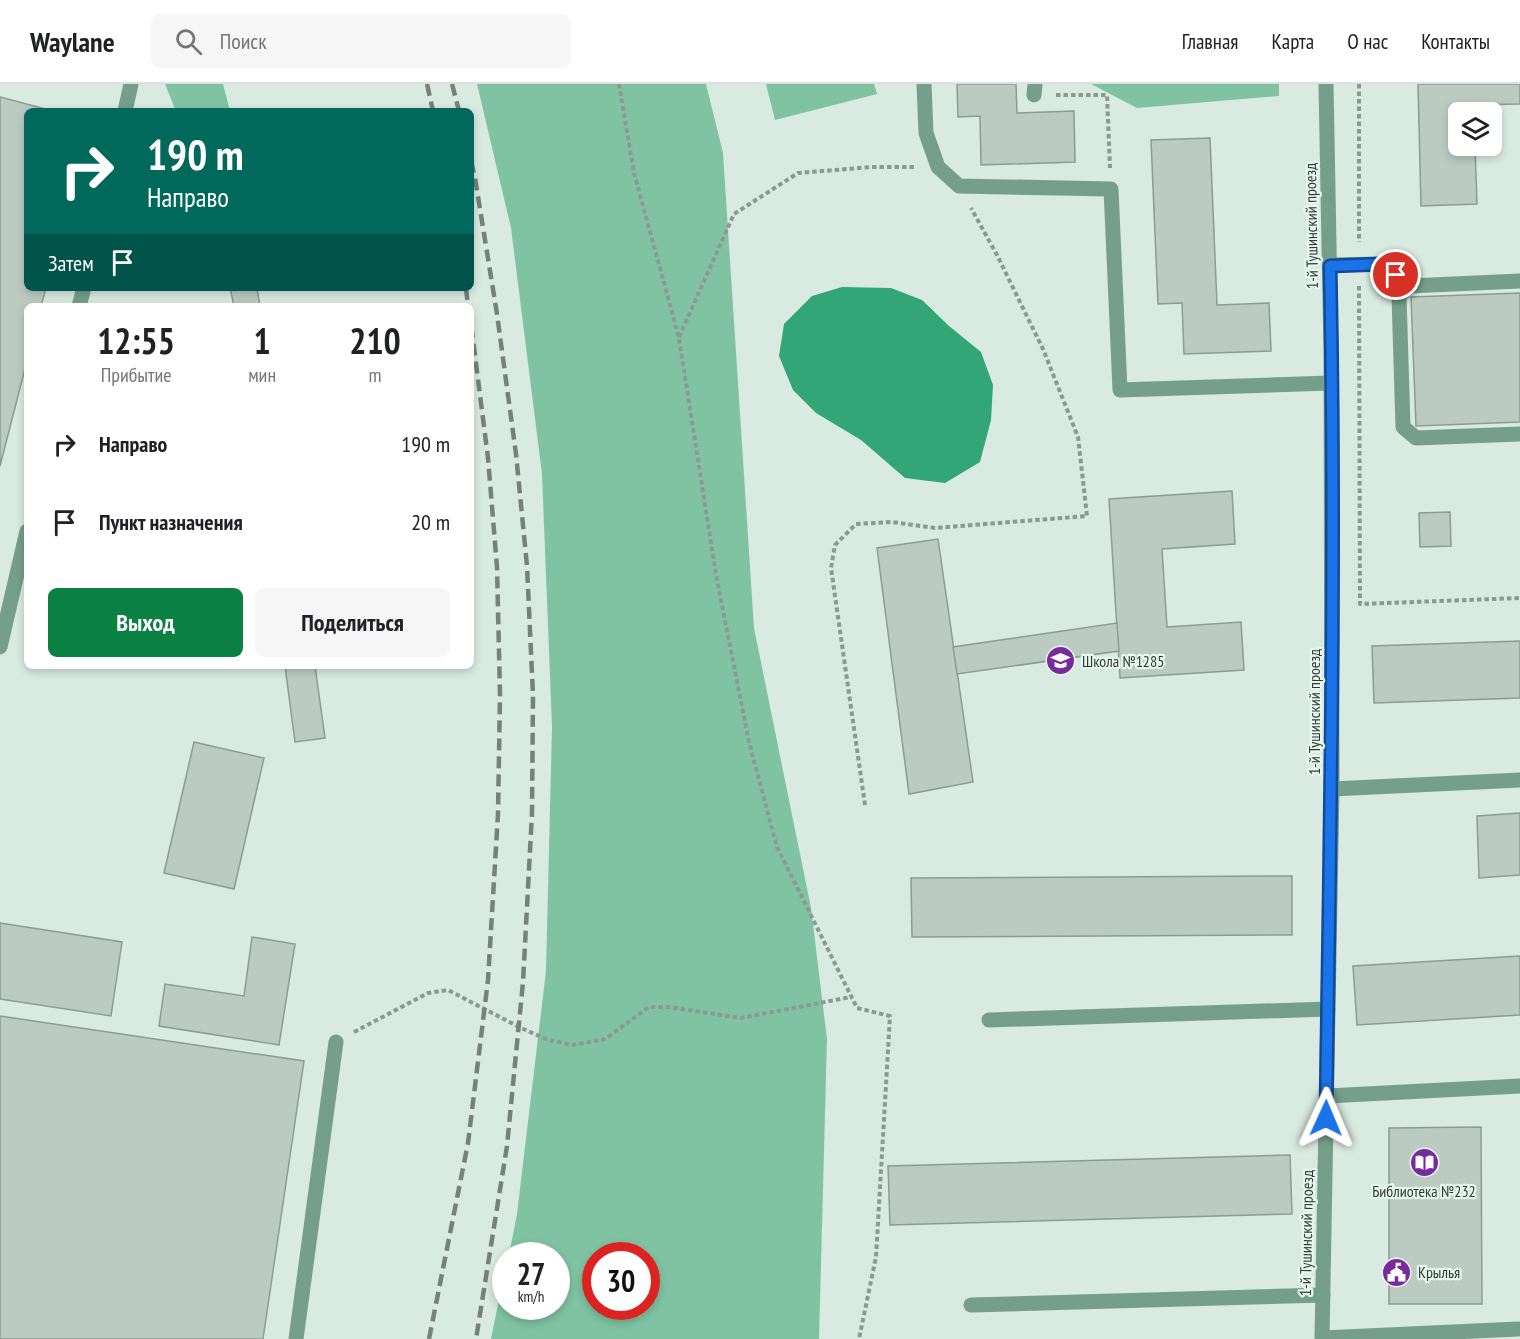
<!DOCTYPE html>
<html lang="ru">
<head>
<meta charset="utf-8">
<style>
	:root { --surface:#fff; --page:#f6f6f6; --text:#202124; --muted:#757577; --line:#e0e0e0; --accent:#0b8043 }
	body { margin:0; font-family:"PT Sans Narrow",sans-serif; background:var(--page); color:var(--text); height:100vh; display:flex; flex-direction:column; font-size:22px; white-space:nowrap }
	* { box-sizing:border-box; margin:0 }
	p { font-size:20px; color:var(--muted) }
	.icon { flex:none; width:33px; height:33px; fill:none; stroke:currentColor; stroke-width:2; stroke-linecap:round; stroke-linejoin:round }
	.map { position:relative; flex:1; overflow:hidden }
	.sheet { position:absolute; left:24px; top:219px; width:450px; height:366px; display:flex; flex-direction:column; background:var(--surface); border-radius:9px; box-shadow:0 3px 9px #0003 }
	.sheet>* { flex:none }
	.guide { position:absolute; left:24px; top:24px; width:450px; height:183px; border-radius:9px; box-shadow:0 3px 9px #0003; background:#00695c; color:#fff; overflow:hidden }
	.buttons { position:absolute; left:1448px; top:18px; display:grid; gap:12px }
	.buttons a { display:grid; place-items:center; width:54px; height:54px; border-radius:9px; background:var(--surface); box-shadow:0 3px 9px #0003; font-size:30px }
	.speed { position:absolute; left:492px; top:1158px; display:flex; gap:12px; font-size:30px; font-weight:700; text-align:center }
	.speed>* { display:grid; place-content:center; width:78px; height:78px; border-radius:50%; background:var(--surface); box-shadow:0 3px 9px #0003; line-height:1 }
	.speed small { font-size:15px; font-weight:400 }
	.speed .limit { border:9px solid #d22; background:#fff; color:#111 }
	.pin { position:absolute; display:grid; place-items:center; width:51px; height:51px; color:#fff; margin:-26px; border:3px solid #fff; border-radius:50%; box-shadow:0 2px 6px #0007 }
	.me { position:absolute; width:66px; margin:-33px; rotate:1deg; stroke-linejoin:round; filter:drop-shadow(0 0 4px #0008) }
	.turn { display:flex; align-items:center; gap:21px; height:126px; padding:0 24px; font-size:27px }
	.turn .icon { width:78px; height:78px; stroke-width:2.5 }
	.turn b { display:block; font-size:42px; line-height:51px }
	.then { display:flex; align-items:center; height:57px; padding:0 24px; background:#0003; gap:12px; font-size:22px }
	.eta { display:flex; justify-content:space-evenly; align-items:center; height:102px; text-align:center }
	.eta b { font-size:36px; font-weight:700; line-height:42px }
	.button { display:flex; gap:12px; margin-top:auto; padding:12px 24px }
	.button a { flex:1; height:69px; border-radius:9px; background:var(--accent); color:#fff; font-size:24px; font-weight:700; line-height:69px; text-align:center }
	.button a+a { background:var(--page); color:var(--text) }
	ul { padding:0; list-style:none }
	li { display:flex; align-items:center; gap:18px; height:78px; padding:0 24px }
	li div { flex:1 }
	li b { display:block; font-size:22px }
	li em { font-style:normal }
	header { display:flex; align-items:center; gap:36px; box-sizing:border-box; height:84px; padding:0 30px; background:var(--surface); border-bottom:2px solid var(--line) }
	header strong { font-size:28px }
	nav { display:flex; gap:33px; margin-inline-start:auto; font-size:21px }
	.search { width:420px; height:54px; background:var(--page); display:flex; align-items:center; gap:15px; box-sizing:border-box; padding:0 21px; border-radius:9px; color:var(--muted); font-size:22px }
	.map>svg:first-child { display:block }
	.green { fill:#80c3a2; fill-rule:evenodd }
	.water { fill:#33a678 }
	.building { fill:#bbcbc2; stroke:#8c9b93; stroke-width:1.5 }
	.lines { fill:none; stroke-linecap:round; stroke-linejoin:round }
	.path { stroke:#8c9992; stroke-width:4; stroke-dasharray:4.5 3; stroke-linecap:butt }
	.minor { stroke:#759f8a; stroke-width:15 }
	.rail { stroke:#76817b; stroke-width:4.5; stroke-dasharray:12 6; stroke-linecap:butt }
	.route-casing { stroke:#114b97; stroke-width:15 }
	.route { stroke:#1a73e8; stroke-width:10 }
	.labels { text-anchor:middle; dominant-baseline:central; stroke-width:4.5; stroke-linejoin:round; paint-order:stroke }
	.street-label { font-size:16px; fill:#333a36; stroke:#e6f7ee }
	.poi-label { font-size:16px; fill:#333a36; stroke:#e6f7ee; text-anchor:start }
</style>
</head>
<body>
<header>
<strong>Waylane</strong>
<div class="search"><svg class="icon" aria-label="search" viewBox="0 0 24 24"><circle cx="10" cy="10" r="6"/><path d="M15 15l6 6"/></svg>Поиск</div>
<nav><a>Главная</a><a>Карта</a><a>О нас</a><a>Контакты</a></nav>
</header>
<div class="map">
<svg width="1520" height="1255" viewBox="0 0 1520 1255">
	<rect width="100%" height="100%" fill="#d9eae1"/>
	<g class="green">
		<path d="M165 0H223L230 27H176Z"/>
		<path d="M477 0H706L723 69 754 544 811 824 827 955 819 1255H491L505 1186 506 1222H556V1172L509 1171 517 1130 546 887 552 643 542 390 511 144ZM596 1172H646V1222H596Z"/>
		<path d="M766 0H874L877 10 775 36Z"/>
		<path d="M1091 0H1279V12L1137 24Z"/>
	</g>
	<path class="water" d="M842 203 891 204 922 216 949 242 981 268 993 301 991 336 980 378 945 399 905 394 861 356 816 329 793 306 779 272 784 240 812 212Z"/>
	<g class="building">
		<path d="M957 0H1016L1017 29 1074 27 1075 78 981 81 980 32 958 33Z"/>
		<path d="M1418 0H1520V20L1474 21V28H1458V62H1475L1477 120 1421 122Z"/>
		<path d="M0 13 53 27H27V204H46L41 222H27V277L0 382Z"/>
		<path d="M1210 54 1217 221 1269 219 1271 267 1184 270 1182 219 1158 220 1151 56Z"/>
		<path d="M230 204H257L260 222H234Z"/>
		<path d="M1520 209V338L1416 342 1411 213Z"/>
		<path d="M1232 407 1235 460 1162 465 1167 543 1241 538 1244 586 1120 594 1109 415Z"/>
		<path d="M1450 428 1451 462 1420 463 1419 429Z"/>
		<path d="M938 455 973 698 909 710 877 464Z"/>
		<path d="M1117 539 1119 567 957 590 953 563Z"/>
		<path d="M1520 557V614L1374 619 1372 562Z"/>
		<path d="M285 582H315L325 654 295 658Z"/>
		<path d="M194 658 264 674 234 805 164 789Z"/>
		<path d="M1520 729V791L1479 794 1477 732Z"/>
		<path d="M1292 792V851L912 853 911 794Z"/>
		<path d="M0 839 122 858 111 932 0 915Z"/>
		<path d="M252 853 295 860 279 961 159 942 165 900 244 912Z"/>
		<path d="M1520 872V931L1357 941 1353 882Z"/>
		<path d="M0 932 304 977 263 1255H0Z"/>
		<path d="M1481 1043 1482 1220H1389V1044Z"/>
		<path d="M1290 1071 1292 1130 890 1141 888 1082Z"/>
	</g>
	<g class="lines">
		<g class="path">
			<path d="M619 0 634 89 679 254 716 491 749 658 777 763 857 924 890 932 876 1173 859 1255"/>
			<path d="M1359 0V158"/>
			<path d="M1056 11H1107L1110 84"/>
			<path d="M1359 202 1360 520 1520 514"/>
			<path d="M679 253 734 130 798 89 872 83H916"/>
			<path d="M865 721 831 484 835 461 856 440 892 438 935 444 1087 432 1078 353 1043 265 997 171 971 124"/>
			<path d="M354 948 428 909 448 906 519 943 548 956 573 961 605 955 649 923H669L741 934 851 913"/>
		</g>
		<g class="minor">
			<path d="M924 0 926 49 938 83 959 102 1111 105 1120 306 1331 299"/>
			<path d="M1034 11 1035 0"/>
			<path d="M125 27 131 0"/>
			<path d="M1330 181 1382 180 1410 202"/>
			<path d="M1520 197 1410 202 1399 212 1403 343 1416 354 1520 350"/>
			<path d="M79 222 84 204"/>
			<path d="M0 563 27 447"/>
			<path d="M1332 705 1520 696"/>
			<path d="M989 936 1328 925"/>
			<path d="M1327 1012 1520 1002"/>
			<path d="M971 1221 1323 1211"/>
			<path d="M1323 1254 1518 1245"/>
			<path d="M296 1255 336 958"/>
			<path d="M1322 1255 1332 705 1331 268 1326 0"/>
		</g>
		<g class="rail">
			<path d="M427 0 433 27"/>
			<path d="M452 0 459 27"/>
			<path d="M471 77 475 94 497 230 516 370 527 482 533 611 532 729 523 898 507 1062 476 1255"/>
			<path d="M466 204 468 222"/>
			<path d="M429 1255 468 1059 488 896 498 730 500 611 497 483 488 374 471 240"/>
		</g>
	</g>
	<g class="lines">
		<defs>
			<path id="route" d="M1326 1034C1330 750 1336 466 1330 182L1382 180 1396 191"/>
		</defs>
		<use href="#route" class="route-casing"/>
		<use href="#route" class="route"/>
	</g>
	<defs>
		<symbol id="school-disc" viewBox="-11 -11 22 22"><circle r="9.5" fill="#782b9d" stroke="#e6f7ee"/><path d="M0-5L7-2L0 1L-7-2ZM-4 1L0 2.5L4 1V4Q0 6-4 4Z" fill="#fff"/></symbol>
		<symbol id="library-disc" viewBox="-11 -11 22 22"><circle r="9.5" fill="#782b9d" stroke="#e6f7ee"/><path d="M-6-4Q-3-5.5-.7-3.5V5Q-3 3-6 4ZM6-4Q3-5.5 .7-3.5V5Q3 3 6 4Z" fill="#fff"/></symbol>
		<symbol id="civic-disc" viewBox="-11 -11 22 22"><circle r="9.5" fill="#782b9d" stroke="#e6f7ee"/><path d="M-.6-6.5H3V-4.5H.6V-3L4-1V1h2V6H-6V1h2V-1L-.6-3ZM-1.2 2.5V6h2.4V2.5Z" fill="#fff"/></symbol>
	</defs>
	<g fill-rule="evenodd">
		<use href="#school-disc" x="1044" y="560" width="33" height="33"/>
		<use href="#library-disc" x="1408" y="1062" width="33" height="33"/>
		<use href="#civic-disc" x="1380" y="1172" width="33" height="33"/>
	</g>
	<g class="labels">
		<g class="street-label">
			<text transform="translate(1311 142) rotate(-91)">1-й Тушинский проезд</text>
			<text transform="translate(1314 628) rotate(-90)">1-й Тушинский проезд</text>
			<text transform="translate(1306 1149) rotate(-89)">1-й Тушинский проезд</text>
		</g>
		<g class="poi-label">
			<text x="1082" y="577">Школа №1285</text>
			<text x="1424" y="1107" text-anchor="middle">Библиотека №232</text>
			<text x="1418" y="1188">Крылья</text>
		</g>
	</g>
</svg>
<div class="buttons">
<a><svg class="icon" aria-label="layers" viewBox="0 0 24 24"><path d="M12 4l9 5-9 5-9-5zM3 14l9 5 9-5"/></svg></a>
</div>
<div class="speed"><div>27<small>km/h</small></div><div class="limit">30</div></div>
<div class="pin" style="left:1396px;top:191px;background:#d93025"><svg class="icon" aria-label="arrive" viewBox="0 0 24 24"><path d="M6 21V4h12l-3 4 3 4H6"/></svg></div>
<svg class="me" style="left:1326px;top:1034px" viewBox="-20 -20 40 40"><path d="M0-17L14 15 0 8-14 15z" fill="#1a73e8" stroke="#fff" stroke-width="4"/></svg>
<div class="guide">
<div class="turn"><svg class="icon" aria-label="right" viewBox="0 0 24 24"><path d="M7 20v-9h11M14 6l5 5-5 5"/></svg><div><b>190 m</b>Направо</div></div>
<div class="then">Затем<svg class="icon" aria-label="arrive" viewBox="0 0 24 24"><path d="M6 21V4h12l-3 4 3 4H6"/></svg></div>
</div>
<section class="sheet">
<div class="eta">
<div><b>12:55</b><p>Прибытие</p></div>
<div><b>1</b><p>мин</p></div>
<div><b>210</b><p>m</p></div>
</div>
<ul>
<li><svg class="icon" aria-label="right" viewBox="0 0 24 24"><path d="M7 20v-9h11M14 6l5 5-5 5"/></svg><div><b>Направо</b></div><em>190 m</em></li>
<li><svg class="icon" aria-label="arrive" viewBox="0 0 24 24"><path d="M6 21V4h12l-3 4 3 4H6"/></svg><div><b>Пункт назначения</b></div><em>20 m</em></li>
</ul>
<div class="button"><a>Выход</a><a>Поделиться</a></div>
</section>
</div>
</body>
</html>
